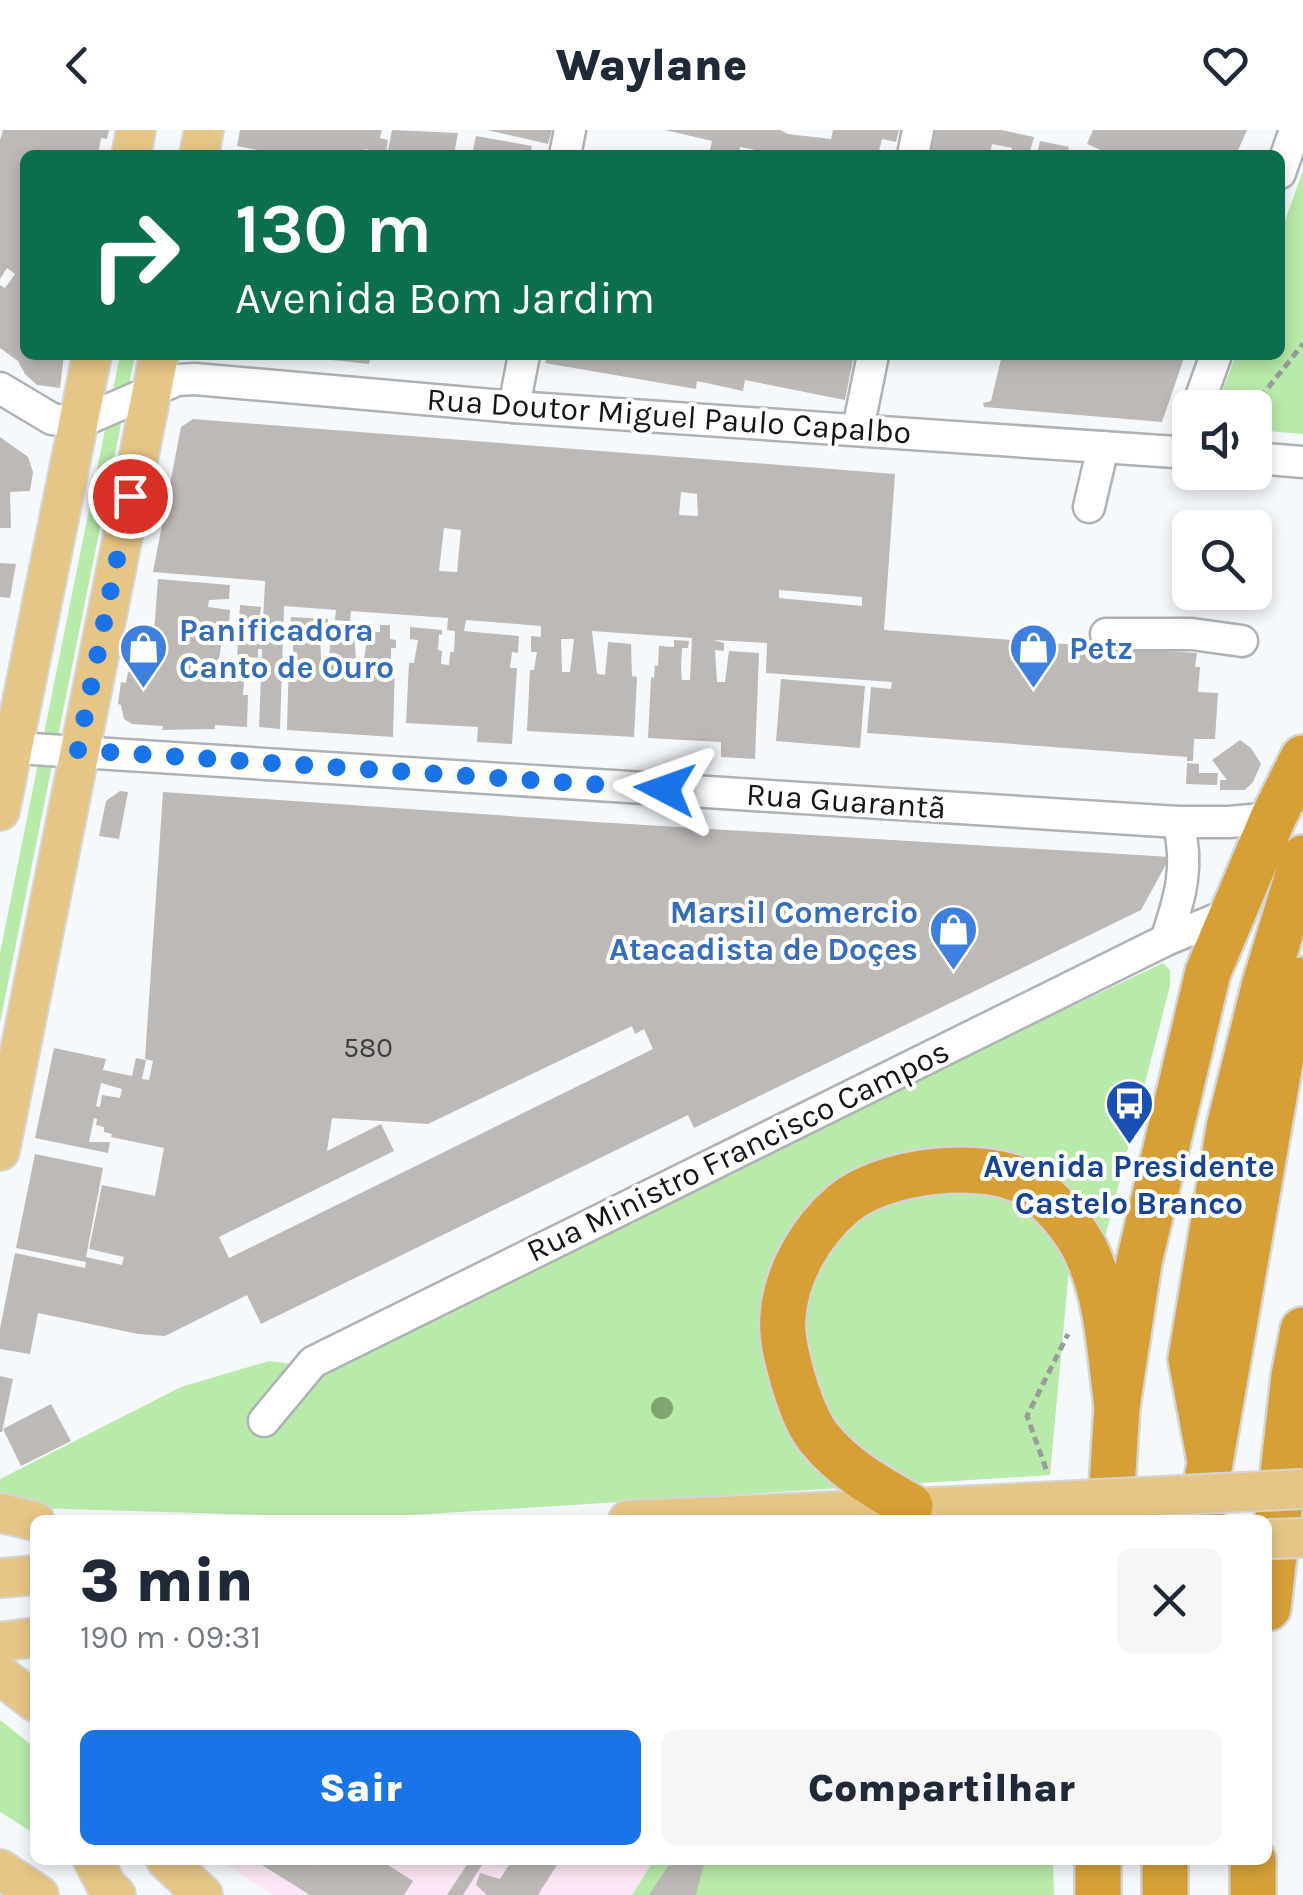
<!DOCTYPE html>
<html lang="pt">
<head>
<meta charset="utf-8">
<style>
	:root { --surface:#fff; --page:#f6f6f7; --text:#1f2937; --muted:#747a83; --accent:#1a73e8 }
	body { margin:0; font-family:Karla,sans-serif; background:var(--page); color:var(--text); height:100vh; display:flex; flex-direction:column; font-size:38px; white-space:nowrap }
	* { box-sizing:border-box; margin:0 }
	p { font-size:32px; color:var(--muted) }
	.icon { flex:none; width:55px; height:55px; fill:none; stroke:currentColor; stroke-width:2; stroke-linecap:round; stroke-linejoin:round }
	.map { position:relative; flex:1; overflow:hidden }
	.details { position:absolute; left:30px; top:1385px; width:1242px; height:350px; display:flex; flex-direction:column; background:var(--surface); border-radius:15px; box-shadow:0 5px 15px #0003 }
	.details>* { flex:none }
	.guide { position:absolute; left:20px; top:20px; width:1265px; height:210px; border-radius:15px; box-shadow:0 5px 15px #0003; background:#0b6e4f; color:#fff; overflow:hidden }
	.controls { position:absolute; left:1172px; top:260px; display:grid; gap:20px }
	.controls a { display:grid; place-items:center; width:100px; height:100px; border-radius:15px; background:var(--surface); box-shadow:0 5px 15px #0003; font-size:50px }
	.pin { position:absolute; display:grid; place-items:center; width:85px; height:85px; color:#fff; margin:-42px; border:5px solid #fff; border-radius:50%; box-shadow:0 2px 10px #0007 }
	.me { position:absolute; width:110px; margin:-55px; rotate:274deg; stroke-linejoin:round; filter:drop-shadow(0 0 8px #0008) }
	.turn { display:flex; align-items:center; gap:35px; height:210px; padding:0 50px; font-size:45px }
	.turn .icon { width:130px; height:130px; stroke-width:2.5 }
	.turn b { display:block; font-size:70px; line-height:85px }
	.round { display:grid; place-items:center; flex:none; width:105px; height:105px; border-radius:15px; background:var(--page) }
	.summary { display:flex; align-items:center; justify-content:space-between; height:170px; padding:0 50px }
	h1 { font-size:60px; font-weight:800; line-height:75px }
	.button { display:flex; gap:20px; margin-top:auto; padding:20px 50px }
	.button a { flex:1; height:115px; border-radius:15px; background:var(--accent); color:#fff; font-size:40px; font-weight:800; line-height:115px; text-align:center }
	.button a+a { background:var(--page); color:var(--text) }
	header { display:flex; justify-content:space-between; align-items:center; height:130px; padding:0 50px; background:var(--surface); font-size:45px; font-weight:800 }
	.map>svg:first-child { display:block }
	.education { fill:#fde7f6 }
	.green { fill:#b8eaaa }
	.building { fill:#bcb9b7; fill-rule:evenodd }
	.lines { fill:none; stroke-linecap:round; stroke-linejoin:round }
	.minor-casing { stroke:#aeb2b4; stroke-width:35 }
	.major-casing { stroke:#d5d5d5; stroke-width:42 }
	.highway-casing { stroke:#d5d5d5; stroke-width:50 }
	.path { stroke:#999b9d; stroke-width:5; stroke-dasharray:8 5; stroke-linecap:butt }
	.minor { stroke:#fff; stroke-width:30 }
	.major { stroke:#e6c686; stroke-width:38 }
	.highway { stroke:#d6a036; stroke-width:45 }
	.major-bridge-casing { stroke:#d5d5d5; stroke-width:42; stroke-linecap:butt }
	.major-bridge { stroke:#e6c686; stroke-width:38 }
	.tree { fill:#7fa571 }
	.route { stroke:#1a73e8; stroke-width:18; stroke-dasharray:0 32.4 }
	.labels { text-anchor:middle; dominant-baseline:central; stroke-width:8; stroke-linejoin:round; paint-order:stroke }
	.number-label { font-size:28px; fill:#3e3e3e }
	.street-label { font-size:32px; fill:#141516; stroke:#fff }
	.shop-label { font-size:32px; font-weight:bold; fill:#366cbe; stroke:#fff; text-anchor:start }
	.transit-label { font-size:32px; font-weight:bold; fill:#164399; stroke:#fff }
</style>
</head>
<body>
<header><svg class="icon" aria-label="back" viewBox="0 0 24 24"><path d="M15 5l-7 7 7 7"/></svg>Waylane<svg class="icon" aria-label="heart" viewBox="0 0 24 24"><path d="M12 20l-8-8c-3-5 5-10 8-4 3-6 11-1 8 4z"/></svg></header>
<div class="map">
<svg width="1303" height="1765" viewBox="0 0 1303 1765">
	<rect width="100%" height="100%" fill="#f6f9fc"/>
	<path class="education" d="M219 1730H654L632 1765H273Z"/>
	<g class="green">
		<path d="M1303 41V304L1255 300V278L1216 277 1236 225H1280V104Z"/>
		<path d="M120 225H135L0 893V823Z"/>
		<path d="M1163 833 1170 840V856L1102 1119 1069 1139 1050 1345 363 1388 0 1377V1349L181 1257 269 1231 309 1236Z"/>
		<path d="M0 1590 34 1617 35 1704 0 1682Z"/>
		<path d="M654 1730H1053L1054 1765H632Z"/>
	</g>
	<g class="building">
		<path d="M3 0H109L107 9 101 8 98 25H25V225H64L60 258 37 255 25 244 18 231 0 218V155L5 158 15 144 7 138 0 149V10Z"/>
		<path d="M240 0H382L380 8 388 10 386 24 365 19 364 25H284L237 16Z"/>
		<path d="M392 0 458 3 454 25H387Z"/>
		<path d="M487 0H552L548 14Z"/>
		<path d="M665 0H780L788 4 831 9 833 0H899L896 12 882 9 878 25H780L740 17 739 25H709L712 11Z"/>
		<path d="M935 0H1001L1034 7 1029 25H1011L1012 18 992 14 990 25H930Z"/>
		<path d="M1093 0H1247L1236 25H1112L1087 14Z"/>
		<path d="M476 6 532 16 530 25H472Z"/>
		<path d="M1040 11 1069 17 1067 25H1037Z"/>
		<path d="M333 225H371L369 234 332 230Z"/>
		<path d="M547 225H854L845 270 745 250 743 261 697 251 696 259 545 233Z"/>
		<path d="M1002 225H1185L1162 292 984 277 983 273 991 271Z"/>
		<path d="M193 289 895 344 884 500 1128 519 1164 514 1165 521 1197 523 1195 537H1200L1198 562 1218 563 1215 609H1194L1193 631H1187V627L867 603 871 557 891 559 892 552 766 543 767 513 713 510 724 513V521L715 520 717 552H725L729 521 759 523 755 629 721 627V612L648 608 651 547 654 548 655 535 658 536 659 516 674 517V510L689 511 688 518H682L681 537 682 550H690L692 508 592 501 597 544 605 545 608 512 631 514 632 546 637 547 634 607 527 601 530 540H534L537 522H531V506L541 507V496L466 490 464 501 519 506 518 523 512 522 510 538H517L512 614 477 612 478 597 406 593 409 533H414L418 510 410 509V497L442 500V505L439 504 438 520 442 521 441 534 449 535 450 522H454L455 501 447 500 448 488 351 481 350 491H345L335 490 336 480 284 476 280 599 259 597 262 519H258V528L249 527V532L237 531 240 475 261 477 259 492H263L265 451 153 442 181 297ZM681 362 697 364 698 386 679 385ZM444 398 461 400 457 442 439 441ZM779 460 862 467V476L779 468ZM561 509H574L570 542H562Z"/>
		<path d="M0 307 28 327 33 342 30 361 10 362 11 398H0Z"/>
		<path d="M0 433 16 434 10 468 0 467Z"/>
		<path d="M158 449 230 455 229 469 209 470 208 477 230 480 229 494 222 493V508L209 507 208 515H221L219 530 235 531 234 544H207V548L244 551 243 565H248L247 597 215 595V599L162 600 163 596 132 594 124 589 121 575 118 574 121 552 126 553 128 542 151 543Z"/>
		<path d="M291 487 328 489 327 506H320L321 528H329L331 503 354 504 356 529 364 530 368 502H380V495H390V509L396 510V518H391V532H395L393 607 287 600 289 527H293V514H297L298 505 290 504Z"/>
		<path d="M781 549 865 556 860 618 776 611Z"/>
		<path d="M1240 610 1251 618 1261 634 1253 652 1245 660H1220V650H1227L1212 630Z"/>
		<path d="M1187 633 1199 634V643H1218L1217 655 1186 654Z"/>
		<path d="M120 661 128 662 119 709 99 706 106 671Z"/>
		<path d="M163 662 596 692 1170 727 1141 780 694 998 688 985 261 1194 247 1165 165 1206 138 1204 38 1183 30 1224 0 1219V1199L15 1123 85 1138 86 1132 16 1118 35 1024 103 1038 86 1127 122 1135 124 1127 89 1119 102 1055 155 1066 164 1018 111 1007 112 1004 104 1002V997L96 995 97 989 94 988 89 1012H110L108 1023 35 1008 54 918 106 929 103 940 132 946 136 928 146 930 142 949 149 950 153 931 145 929ZM632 896 635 904 644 899 653 919 229 1128 219 1107 394 1021 381 994 327 1021 332 988 428 994ZM101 953 122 959 120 968 102 965 100 977 96 976Z"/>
		<path d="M0 1246 13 1249 2 1302H0Z"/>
		<path d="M51 1274 71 1311 21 1336 3 1299Z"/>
		<path d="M266 1730H309L318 1736 322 1730H380L413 1751 404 1765H310L262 1735Z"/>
		<path d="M470 1730H485L463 1765H447Z"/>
		<path d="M512 1730H560L538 1765H487L476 1755 480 1743 500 1749Z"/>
		<path d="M672 1730H705L696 1765H649Z"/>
	</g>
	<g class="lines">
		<defs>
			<g id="minor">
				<path d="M565 25 570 0"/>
				<path d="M913 25 918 0"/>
				<path d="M1280 43 1295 0"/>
				<path d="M0 258 52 289 78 293 177 250 195 249 514 277 1190 323"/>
				<path d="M514 277 524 225"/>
				<path d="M1197 278 1216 225"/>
				<path d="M858 299 873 225"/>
				<path d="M1255 328 1303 332"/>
				<path d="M1089 377 1103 317"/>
				<path d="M1106 504H1192L1242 511"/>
				<path d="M0 617 1178 692H1229L1273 688"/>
				<path d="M1166 810C1180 768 1190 736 1178 692"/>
				<path d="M264 1291 313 1232 1166 810 1234 782"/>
			</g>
			<g id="major">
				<path d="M131 25 136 0"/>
				<path d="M199 25 204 0"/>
				<path d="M0 681 92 225"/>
				<path d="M0 1021 159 225"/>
				<path d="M0 1383 35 1391"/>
				<path d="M628 1390 955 1376"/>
				<path d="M0 1448 35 1445"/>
				<path d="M0 1512 35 1507"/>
				<path d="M0 1545 35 1572"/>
				<path d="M93 1730 106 1755 116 1765"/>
				<path d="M166 1730 203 1765"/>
				<path d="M0 1739 39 1765"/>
			</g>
			<g id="highway">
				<path d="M1209 1326 1191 1229 1229 998 1264 857 1303 728"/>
				<path d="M910 1376C877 1357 844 1339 819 1308 807 1293 800 1272 794 1253 788 1232 781 1208 783 1186 786 1144 811 1101 843 1074 882 1040 986 1027 1031 1056 1052 1071 1073 1096 1085 1119 1108 1166 1110 1225 1117 1276"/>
				<path d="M1110 1390 1117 1276 1139 1132 1208 842 1273 688 1303 628"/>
				<path d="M1200 1390 1283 915 1303 850"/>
				<path d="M1268 1478 1294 1246 1303 1200"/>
				<path d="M1165 1730V1765"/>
				<path d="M1098 1765V1730"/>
				<path d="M1253 1765V1730"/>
			</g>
		</defs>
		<use href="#minor" class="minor-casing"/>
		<use href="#major" class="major-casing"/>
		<use href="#highway" class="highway-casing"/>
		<g class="path">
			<path d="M1252 278 1303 214"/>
			<path d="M1046 1339 1027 1286 1068 1204"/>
		</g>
		<use href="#minor" class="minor"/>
		<use href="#major" class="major"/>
		<use href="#highway" class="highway"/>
		<defs>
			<g id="major-bridge">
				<path d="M955 1376 1303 1359"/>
				<path d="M1268 1409 1303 1408"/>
			</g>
		</defs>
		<use href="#major-bridge" class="major-bridge-casing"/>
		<use href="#major-bridge" class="major-bridge"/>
	</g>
	<circle class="tree" cx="662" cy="1278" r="11"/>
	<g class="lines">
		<path class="route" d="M130 366 78 620 665 659"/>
	</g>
	<defs>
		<symbol id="shop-pin" viewBox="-11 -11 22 30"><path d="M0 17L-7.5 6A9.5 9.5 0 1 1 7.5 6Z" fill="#3f7fe0" stroke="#fff"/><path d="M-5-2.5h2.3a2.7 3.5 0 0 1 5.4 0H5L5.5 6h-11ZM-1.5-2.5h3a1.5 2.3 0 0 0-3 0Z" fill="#fff"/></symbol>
		<symbol id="bus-pin" viewBox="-11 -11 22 30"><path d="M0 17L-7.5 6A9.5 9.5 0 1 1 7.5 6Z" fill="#1a4fb4" stroke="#fff"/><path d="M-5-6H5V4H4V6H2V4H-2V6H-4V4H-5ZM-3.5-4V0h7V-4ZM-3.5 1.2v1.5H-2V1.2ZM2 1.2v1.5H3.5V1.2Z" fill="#fff"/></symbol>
	</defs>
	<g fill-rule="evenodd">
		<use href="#shop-pin" x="116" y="490" width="55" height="75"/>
		<use href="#shop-pin" x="1006" y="490" width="55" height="75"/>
		<use href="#shop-pin" x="926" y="772" width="55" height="75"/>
		<use href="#bus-pin" x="1102" y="946" width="55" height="75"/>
	</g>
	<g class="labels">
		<g class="number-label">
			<text x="368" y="917">580</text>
		</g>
		<g class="street-label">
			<text transform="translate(669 286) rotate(4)">Rua Doutor Miguel Paulo Capalbo</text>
			<text transform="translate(846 671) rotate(4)">Rua Guarantã</text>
			<text transform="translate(738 1021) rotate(-26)">Rua Ministro Francisco Campos</text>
		</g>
		<g class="shop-label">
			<text x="179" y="500">Panificadora<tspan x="179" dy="37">Canto de Ouro</tspan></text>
			<text x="1069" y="518">Petz</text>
			<text x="918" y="782" text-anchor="end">Marsil Comercio<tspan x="918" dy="37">Atacadista de Doçes</tspan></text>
		</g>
		<g class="transit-label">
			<text x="1129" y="1036">Avenida Presidente<tspan x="1129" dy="37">Castelo Branco</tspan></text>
		</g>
	</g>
</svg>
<div class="controls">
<a><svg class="icon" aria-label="sound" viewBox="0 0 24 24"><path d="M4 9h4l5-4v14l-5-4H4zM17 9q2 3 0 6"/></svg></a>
<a><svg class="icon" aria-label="search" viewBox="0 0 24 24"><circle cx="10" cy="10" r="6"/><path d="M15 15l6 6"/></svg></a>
</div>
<div class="pin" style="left:130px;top:366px;background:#d93025"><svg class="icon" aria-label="arrive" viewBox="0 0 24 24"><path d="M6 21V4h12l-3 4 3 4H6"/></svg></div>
<svg class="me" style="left:665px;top:659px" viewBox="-20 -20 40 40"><path d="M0-17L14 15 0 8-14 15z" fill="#1a73e8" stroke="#fff" stroke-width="4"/></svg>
<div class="guide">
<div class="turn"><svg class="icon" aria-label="right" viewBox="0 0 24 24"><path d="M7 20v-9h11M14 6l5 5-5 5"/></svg><div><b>130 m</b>Avenida Bom Jardim</div></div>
</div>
<section class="details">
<div class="summary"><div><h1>3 min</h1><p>190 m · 09:31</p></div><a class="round"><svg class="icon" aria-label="close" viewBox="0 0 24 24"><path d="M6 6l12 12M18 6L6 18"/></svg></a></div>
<div class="button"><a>Sair</a><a>Compartilhar</a></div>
</section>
</div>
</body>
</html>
